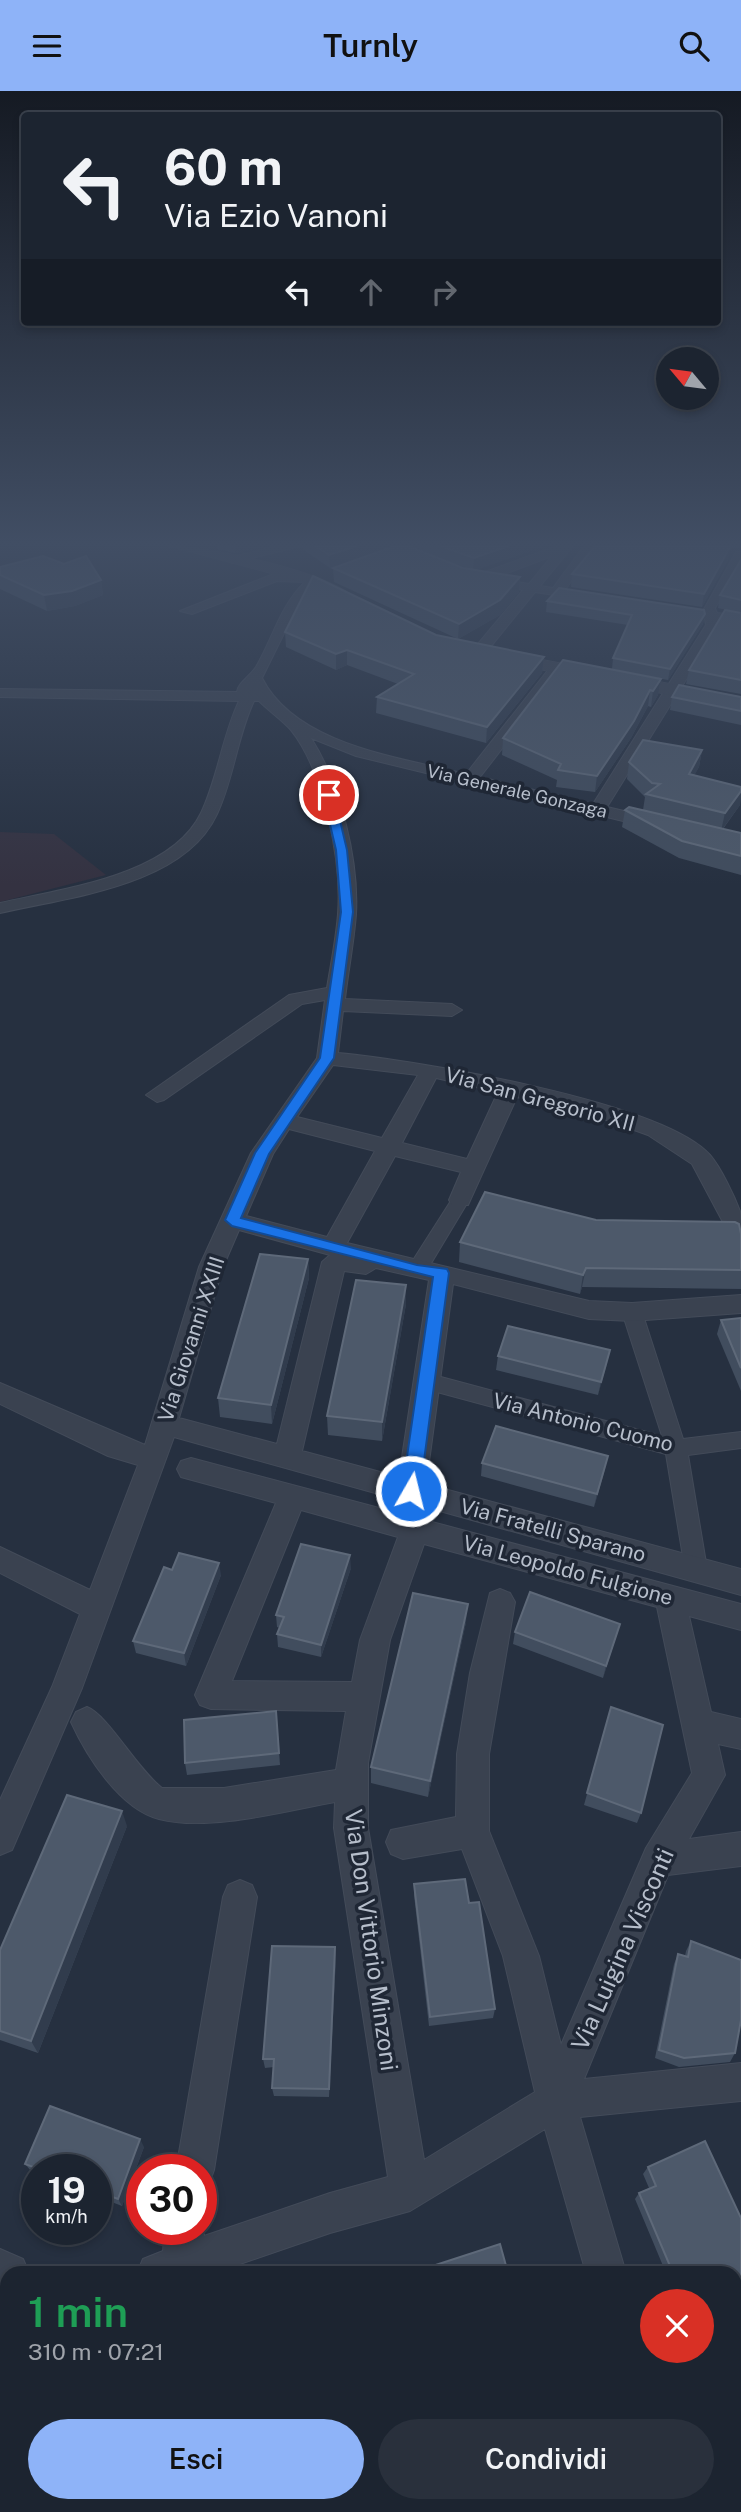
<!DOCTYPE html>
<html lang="it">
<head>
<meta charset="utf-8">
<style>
	:root { --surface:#1c2430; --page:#29303c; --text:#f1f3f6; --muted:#a0a4ab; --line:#3a414c; --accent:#8eb3f8 }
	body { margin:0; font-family:"Public Sans",sans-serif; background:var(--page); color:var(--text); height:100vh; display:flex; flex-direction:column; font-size:26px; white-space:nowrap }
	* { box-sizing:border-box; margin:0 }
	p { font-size:23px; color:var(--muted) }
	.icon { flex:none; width:38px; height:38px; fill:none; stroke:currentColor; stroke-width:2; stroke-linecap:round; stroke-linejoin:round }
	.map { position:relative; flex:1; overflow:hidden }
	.drawer { position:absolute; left:0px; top:2175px; width:742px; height:247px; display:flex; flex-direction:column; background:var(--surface); border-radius:21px 21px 0 0; box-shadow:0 4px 10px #0003,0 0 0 2px var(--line) }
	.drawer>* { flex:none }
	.banner { position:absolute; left:21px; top:21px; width:700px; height:214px; border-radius:7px; box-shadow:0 4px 10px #0003,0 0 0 2px var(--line); background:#1c2430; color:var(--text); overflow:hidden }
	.needle { width:46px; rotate:299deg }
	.buttons { position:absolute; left:656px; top:256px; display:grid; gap:14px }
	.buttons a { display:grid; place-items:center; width:63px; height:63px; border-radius:50%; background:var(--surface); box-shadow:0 4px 10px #0003,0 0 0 2px var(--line); font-size:35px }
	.speed { position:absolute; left:21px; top:2063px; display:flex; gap:14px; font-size:35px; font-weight:700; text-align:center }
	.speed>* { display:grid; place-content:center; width:91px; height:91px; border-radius:50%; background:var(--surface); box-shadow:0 4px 10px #0003,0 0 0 2px var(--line); line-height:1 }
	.speed small { font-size:18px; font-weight:400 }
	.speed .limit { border:10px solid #d22; background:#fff; color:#111 }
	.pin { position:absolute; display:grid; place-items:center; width:60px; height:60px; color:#fff; margin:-30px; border:4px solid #fff; border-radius:50%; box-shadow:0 2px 7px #0007 }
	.me { position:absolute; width:77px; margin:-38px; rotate:8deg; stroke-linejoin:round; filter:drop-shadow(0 0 5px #0008) }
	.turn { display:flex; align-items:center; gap:24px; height:147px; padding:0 28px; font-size:32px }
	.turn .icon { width:91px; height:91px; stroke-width:2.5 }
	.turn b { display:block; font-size:49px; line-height:60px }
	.lanes { display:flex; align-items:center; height:66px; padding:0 28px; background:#0003; justify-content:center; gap:35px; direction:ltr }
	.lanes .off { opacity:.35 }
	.round { display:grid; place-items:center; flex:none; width:74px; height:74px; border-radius:37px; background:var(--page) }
	.overview { display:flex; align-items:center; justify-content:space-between; height:119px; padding:0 28px }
	h1 { font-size:42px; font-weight:600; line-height:52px; color:#1e9e55 }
	.action { display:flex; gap:14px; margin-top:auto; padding:14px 28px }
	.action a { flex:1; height:80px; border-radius:42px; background:var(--accent); color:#111; font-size:28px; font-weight:600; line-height:80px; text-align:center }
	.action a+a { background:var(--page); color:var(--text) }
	header { display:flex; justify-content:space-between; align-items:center; height:91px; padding:0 28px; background:var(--accent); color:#111; font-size:32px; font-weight:600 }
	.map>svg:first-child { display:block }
	.medical { fill:#343241 }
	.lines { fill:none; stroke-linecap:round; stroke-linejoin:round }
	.pedestrian-casing { stroke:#434b59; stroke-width:2 }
	.minor-casing { stroke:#434b59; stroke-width:2 }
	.tertiary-casing { stroke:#434b59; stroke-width:1 }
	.pedestrian { fill:#3a4250; fill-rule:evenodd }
	.minor { fill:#3a4250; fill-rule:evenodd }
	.tertiary { fill:#3a4250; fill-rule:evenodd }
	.wall { fill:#414d5e; fill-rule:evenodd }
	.shaded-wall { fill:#313c4d }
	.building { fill:#4d596a; stroke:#5e6979; stroke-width:2 }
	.route { fill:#1a73e8; stroke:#114b97; stroke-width:2 }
	.labels { text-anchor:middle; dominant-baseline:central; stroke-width:7; stroke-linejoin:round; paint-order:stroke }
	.far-street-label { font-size:18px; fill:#b6becb; stroke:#1f2735 }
	.street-label { font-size:21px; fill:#b6becb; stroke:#1f2735 }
	.near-street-label { font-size:24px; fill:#b6becb; stroke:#1f2735 }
</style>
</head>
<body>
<header><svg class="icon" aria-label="menu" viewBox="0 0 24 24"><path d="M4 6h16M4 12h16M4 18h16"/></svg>Turnly<svg class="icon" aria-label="search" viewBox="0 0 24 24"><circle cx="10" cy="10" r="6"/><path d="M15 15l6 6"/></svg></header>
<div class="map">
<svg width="741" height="2421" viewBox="0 0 741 2421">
	<rect width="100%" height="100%" fill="#263040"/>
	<path class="medical" d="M0 741 54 743 106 784 0 811Z"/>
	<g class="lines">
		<defs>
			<g id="pedestrian">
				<path d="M460 1103 469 1109 424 1184H410L408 1179 410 1174 454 1105Z"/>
				<path d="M632 1214 642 1221 683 1348 741 1341V1357L688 1364 707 1478 704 1485 696 1488 688 1485 685 1478 666 1363 426 1298 419 1296 416 1290 419 1284 426 1282 662 1345 622 1221Z"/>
			</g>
			<g id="minor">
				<path d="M276 455H300L232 472 226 468Z"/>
				<path d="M557 455 572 456 540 495 553 497 584 455H596L565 499 593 504V510L535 501 483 565H473V559L523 499 474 491V485ZM552 465 529 493 494 487Z"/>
				<path d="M736 461H741V473L715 517 717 522 741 525V533L719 530 720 534 607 716 662 729V737L656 738 356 665 311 647C340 692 359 769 356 823 354 851 348 881 345 908L452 913 462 919 452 925 343 920 338 962C413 969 662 1010 710 1064 721 1077 734 1104 740 1120 741 1129 741 1143 741 1152L733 1150 692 1073 648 1044 595 1025 517 1006 468 1114H452L449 1109 461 1081 395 1065 347 1152 589 1210 632 1212 741 1204V1222L632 1230 589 1228 453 1193 426 1393 741 1478V1504L174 1346 82 1597 12 1759 0 1764V1709L52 1596 80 1523 0 1482V1456L90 1499 138 1374 108 1365 0 1313V1292L145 1354 199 1176 251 1062 317 967 325 909 302 913 164 1009 157 1011 146 1004 289 904 327 897C331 872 336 848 338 823 342 771 324 680 291 639 282 629 269 620 259 610H254C237 646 234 687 217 723 184 795 69 806 0 822V812C61 798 171 785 201 722 218 686 222 646 239 610L0 606V598L237 601C237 593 250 585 256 576 273 547 280 515 305 491L277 490 192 523 180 520 276 482 305 483 318 491 297 516 262 587C296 654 398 666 466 683L552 574H562V580L480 686 593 713 706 534 705 528 666 519 672 515 703 520ZM333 974 418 984 382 1047 297 1026ZM436 987 498 1001 467 1068 402 1052ZM289 1038 375 1060 327 1146 246 1125 273 1063ZM239 1139 330 1164 322 1171 277 1353 179 1327 223 1176ZM376 1177 429 1189 399 1386 302 1360 344 1180 366 1183Z"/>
				<path d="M191 1367 741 1513V1539L689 1525 711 1621 741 1628V1658L718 1653 725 1684 689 1748 741 1741V1775L668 1784 584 1988 741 1972V2010L580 2026 626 2182H586L545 2038 410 2120 330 2142 214 2182H137L143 2168 163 2160 165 2138H201V2129L204 2145 330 2102 388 2086 334 1737 335 1711C285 1720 209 1741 159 1728 120 1718 87 1666 71 1631L76 1621 87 1616C108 1624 137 1678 162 1697H224L336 1679 346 1620 211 1618 200 1614 195 1604 276 1412 181 1386 177 1378 181 1370ZM301 1419 398 1446 360 1549 352 1591 232 1590ZM424 1453 657 1516 692 1682 646 1757 561 1954 539 1865 489 1740V1663L515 1511 510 1502 500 1498 490 1502 470 1582 457 1663 456 1726 391 1739 386 1751 391 1763 403 1768 462 1758 503 1865 535 2001 424 2069 368 1737V1672L390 1549Z"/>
				<path d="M240 1789 252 1794 257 1806 214 2079 209 2093 201 2096V2079H176L223 1806 228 1794Z"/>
				<path d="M0 2158 23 2168 29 2182H7V2202L0 2199Z"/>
				<path d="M735 2397 741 2402V2421H704L702 2415H735Z"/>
				<path d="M55 2415H99L98 2421H54Z"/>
				<path d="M205 2415H291L289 2421H206Z"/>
			</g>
			<g id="tertiary">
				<path d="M169 455C208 455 333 481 357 509L349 514 343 512 299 490Z"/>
				<path d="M402 455H426L373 475 365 470Z"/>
				<path d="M502 561 741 606V618L496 570 493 566Z"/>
			</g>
		</defs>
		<use href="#pedestrian" class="pedestrian-casing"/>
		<use href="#minor" class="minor-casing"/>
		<use href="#tertiary" class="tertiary-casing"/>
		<use href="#pedestrian" class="pedestrian"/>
		<use href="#minor" class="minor"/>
		<use href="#tertiary" class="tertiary"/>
	</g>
	<g class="wall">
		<path d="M217 455H268L235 462 217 458Z"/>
		<path d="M301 455H393L330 477 301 457Z"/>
		<path d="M419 455H545L475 479 520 486 519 501 500 524 458 548 334 491 333 477 419 460ZM433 465 470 478 463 477Z"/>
		<path d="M595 455H741V457H730L728 469 702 516 571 496 572 483Z"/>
		<path d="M741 469V603L686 593 689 579 731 520 718 517 720 504Z"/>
		<path d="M0 476 101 489 103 504 75 515 47 520 0 498Z"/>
		<path d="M547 510 705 523 703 533 668 589 612 578 613 567 628 534 546 521Z"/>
		<path d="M285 541 436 544 544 566 542 582 486 652 376 622 377 606 398 593 347 574 336 579 286 556Z"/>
		<path d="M661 588 658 604 651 616 648 615 631 647 595 701 556 696 557 689 502 664 503 647Z"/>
		<path d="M672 606H741V634L670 619Z"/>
		<path d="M702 659 699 676 694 684 741 696 740 714 723 738 741 742V784L679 767 622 736 625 719H643L645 706 627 688 629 671Z"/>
		<path d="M596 1129 741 1143V1198L582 1196 580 1203 459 1171 460 1151Z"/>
		<path d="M308 1168 309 1187 272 1333 220 1326 218 1307Z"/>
		<path d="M406 1194V1213L382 1350 328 1344 327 1325Z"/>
		<path d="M741 1227V1300L717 1243 721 1229Z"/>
		<path d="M610 1259 598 1304 496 1279 498 1265Z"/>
		<path d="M482 1372 605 1378 594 1416 481 1385Z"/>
		<path d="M351 1477 321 1566 278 1556 277 1543 280 1537 277 1536 276 1524Z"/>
		<path d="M172 1479 221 1484 186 1575 136 1562 133 1550Z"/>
		<path d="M466 1531 428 1706 371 1692V1676Z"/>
		<path d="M620 1533 603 1587 513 1553 515 1541Z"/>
		<path d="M611 1616 641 1722 637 1732 584 1714Z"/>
		<path d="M276 1620 280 1674 187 1684 185 1672Z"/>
		<path d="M127 1735 38 1962 0 1949V1859Z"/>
		<path d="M414 1793 469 1812 495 1918 493 1927 429 1935 414 1804Z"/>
		<path d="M691 1850 735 1962 730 1971 679 1976 655 1967 674 1873 678 1863 685 1865 686 1860Z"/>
		<path d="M335 1856 336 1866 329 2006 274 2005 272 1997 274 1976 265 1977 263 1968Z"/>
		<path d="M144 2056 122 2115 96 2105V2079H37V2082L31 2080 25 2073Z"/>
		<path d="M648 2076 741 2127V2197L735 2200V2182H666L635 2108 639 2102 649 2097 643 2083Z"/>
		<path d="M598 2415H691L693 2421H600Z"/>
	</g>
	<g class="shaded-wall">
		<path d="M235 455H268L235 462Z"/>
		<path d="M357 455H393L330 477 329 464Z"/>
		<path d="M509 455H545L473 480 474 467Z"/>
		<path d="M730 456 728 469 702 516 704 503Z"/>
		<path d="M520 486 519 501 500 524 458 548 459 533Z"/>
		<path d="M101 489 103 504 75 515 47 520 44 504Z"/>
		<path d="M705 523 703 533 668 589 670 578Z"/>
		<path d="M347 559V574L336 579V563Z"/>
		<path d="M544 566 542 582 486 652 487 636Z"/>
		<path d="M661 588 658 604 651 616 653 600Z"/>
		<path d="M650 599 648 615 631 647 595 701 597 685Z"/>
		<path d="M702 659 699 676 686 700 689 683Z"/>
		<path d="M741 700 740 714 721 740 725 722Z"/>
		<path d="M308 1168 309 1187 272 1333 271 1314Z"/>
		<path d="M586 1177 582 1196 580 1203 583 1184Z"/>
		<path d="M406 1194V1213L382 1350V1331Z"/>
		<path d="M610 1259 607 1273 598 1304 601 1291Z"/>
		<path d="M608 1365 605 1378 594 1416 597 1403Z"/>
		<path d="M350 1464 351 1477 321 1566V1554Z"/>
		<path d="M219 1472 221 1484 186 1575 184 1562Z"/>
		<path d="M468 1513 466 1531 428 1706 430 1690Z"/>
		<path d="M620 1533 616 1546 603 1587 606 1575Z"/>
		<path d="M122 1720 127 1735 38 1962 31 1950Z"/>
		<path d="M335 1856 336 1866 329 2006V1998Z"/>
		<path d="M140 2048 144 2056 122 2115 118 2108Z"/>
		<path d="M7 2392V2415H9L6 2421H0V2409Z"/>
	</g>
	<g class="building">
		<path d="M316 455H357L329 464Z"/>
		<path d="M395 455H408L463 477 520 486 500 509 459 533 333 477Z"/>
		<path d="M440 455H509L474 467Z"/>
		<path d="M595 455H723L730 456 704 503 572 483Z"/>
		<path d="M43 465 64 473 86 465 101 489 72 500 44 504 0 484V476Z"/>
		<path d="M741 469V509L720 504Z"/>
		<path d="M313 485 436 544 544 566 487 636 377 606 414 583 347 559 336 563 285 541Z"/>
		<path d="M559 497 704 519 705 523 670 578 613 567 632 524 547 510Z"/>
		<path d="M725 519 741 522V589L689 579Z"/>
		<path d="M563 569 661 588 653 600 650 599 634 630 597 685 558 679 561 673 503 647Z"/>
		<path d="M679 594 741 606V620L672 606Z"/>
		<path d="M643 649 702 659 689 683 741 696V700L725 722 646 703 660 693 652 692 629 671Z"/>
		<path d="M629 716 741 742V765L682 750 625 719Z"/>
		<path d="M485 1101 596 1129 735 1131 739 1133 741 1143V1179L586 1177 583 1184 460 1151Z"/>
		<path d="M260 1163 308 1168 271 1314 218 1307Z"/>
		<path d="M356 1189 406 1194 382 1331 327 1325Z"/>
		<path d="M741 1227V1277L721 1229Z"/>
		<path d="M508 1235 610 1259 601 1291 498 1265Z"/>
		<path d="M496 1335 608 1365 597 1403 482 1372Z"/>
		<path d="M301 1453 350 1464 321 1554 277 1543 284 1526 276 1524Z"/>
		<path d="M179 1462 219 1472 184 1562 133 1550 164 1476 172 1479Z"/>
		<path d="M530 1501 620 1533 606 1575 515 1541Z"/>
		<path d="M413 1502 468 1513 430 1690 371 1676Z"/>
		<path d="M611 1616 663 1634 641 1722 587 1702Z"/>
		<path d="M276 1620 279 1662 185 1672 184 1629Z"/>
		<path d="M67 1704 122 1720 31 1950 0 1940V1859Z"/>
		<path d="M465 1788 469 1812 479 1811 495 1918 430 1926 414 1793Z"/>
		<path d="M691 1850 741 1869V1929L735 1962 684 1967 659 1959 678 1863 688 1866Z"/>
		<path d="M272 1855 335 1856 329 1998 272 1997 274 1968H263Z"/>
		<path d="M50 2015 140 2048 118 2108 96 2100V2079H41L25 2073Z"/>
		<path d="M705 2050 741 2127V2195L735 2197V2182H673L639 2102 656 2095 648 2076Z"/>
		<path d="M500 2153 508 2182H411Z"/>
		<path d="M0 2318 7 2321V2392L0 2409Z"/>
		<path d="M605 2415H691L693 2421H607Z"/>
	</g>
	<linearGradient id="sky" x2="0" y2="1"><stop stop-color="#151a23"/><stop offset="0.57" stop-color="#414e64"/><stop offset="1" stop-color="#414e64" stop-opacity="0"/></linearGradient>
	<rect width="741" height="794" fill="url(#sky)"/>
	<path class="route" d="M329 700 334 704 347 759 353 821 334 967 269 1063 241 1127 417 1174 447 1178 449 1182 420 1400 411 1408 402 1400 433 1186 232 1135 225 1129 255 1062 320 967 341 821 336 759 323 704Z"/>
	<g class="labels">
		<g class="far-street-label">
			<text transform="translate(517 700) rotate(13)">Via Generale Gonzaga</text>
		</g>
		<g class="street-label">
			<text transform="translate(540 1008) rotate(15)">Via San Gregorio XII</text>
			<text transform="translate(191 1248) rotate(-72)">Via Giovanni XXIII</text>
			<text transform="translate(583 1331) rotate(14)">Via Antonio Cuomo</text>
			<text transform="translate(553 1439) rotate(15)">Via Fratelli Sparano</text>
			<text transform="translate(568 1479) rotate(15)">Via Leopoldo Fulgione</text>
		</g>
		<g class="near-street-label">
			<text transform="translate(372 1849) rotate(82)">Via Don Vittorio Minzoni</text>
			<text transform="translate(622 1858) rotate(-66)">Via Luigina Visconti</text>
		</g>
	</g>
</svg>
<div class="buttons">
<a><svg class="needle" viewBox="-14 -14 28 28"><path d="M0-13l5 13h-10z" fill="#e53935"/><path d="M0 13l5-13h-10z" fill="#a0a4ab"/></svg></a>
</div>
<div class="speed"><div>19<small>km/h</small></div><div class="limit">30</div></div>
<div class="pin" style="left:329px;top:704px;background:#d93025"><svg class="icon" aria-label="arrive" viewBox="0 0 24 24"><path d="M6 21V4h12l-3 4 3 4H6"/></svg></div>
<svg class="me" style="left:411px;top:1400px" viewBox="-20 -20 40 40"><circle r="17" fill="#1a73e8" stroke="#fff" stroke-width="3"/><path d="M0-11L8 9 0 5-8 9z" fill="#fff"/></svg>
<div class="banner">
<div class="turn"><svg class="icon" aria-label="left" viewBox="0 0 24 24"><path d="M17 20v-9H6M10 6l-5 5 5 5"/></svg><div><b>60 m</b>Via Ezio Vanoni</div></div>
<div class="lanes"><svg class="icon" aria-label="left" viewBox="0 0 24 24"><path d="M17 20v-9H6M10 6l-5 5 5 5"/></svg><svg class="icon off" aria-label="ahead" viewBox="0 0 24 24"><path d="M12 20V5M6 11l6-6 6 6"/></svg><svg class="icon off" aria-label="right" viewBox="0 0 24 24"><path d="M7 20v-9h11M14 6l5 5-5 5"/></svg></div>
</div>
<section class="drawer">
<div class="overview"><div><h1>1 min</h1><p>310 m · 07:21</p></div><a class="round" style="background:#d93025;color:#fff"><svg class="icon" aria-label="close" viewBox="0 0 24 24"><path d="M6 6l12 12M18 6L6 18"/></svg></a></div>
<div class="action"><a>Esci</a><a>Condividi</a></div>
</section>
</div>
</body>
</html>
